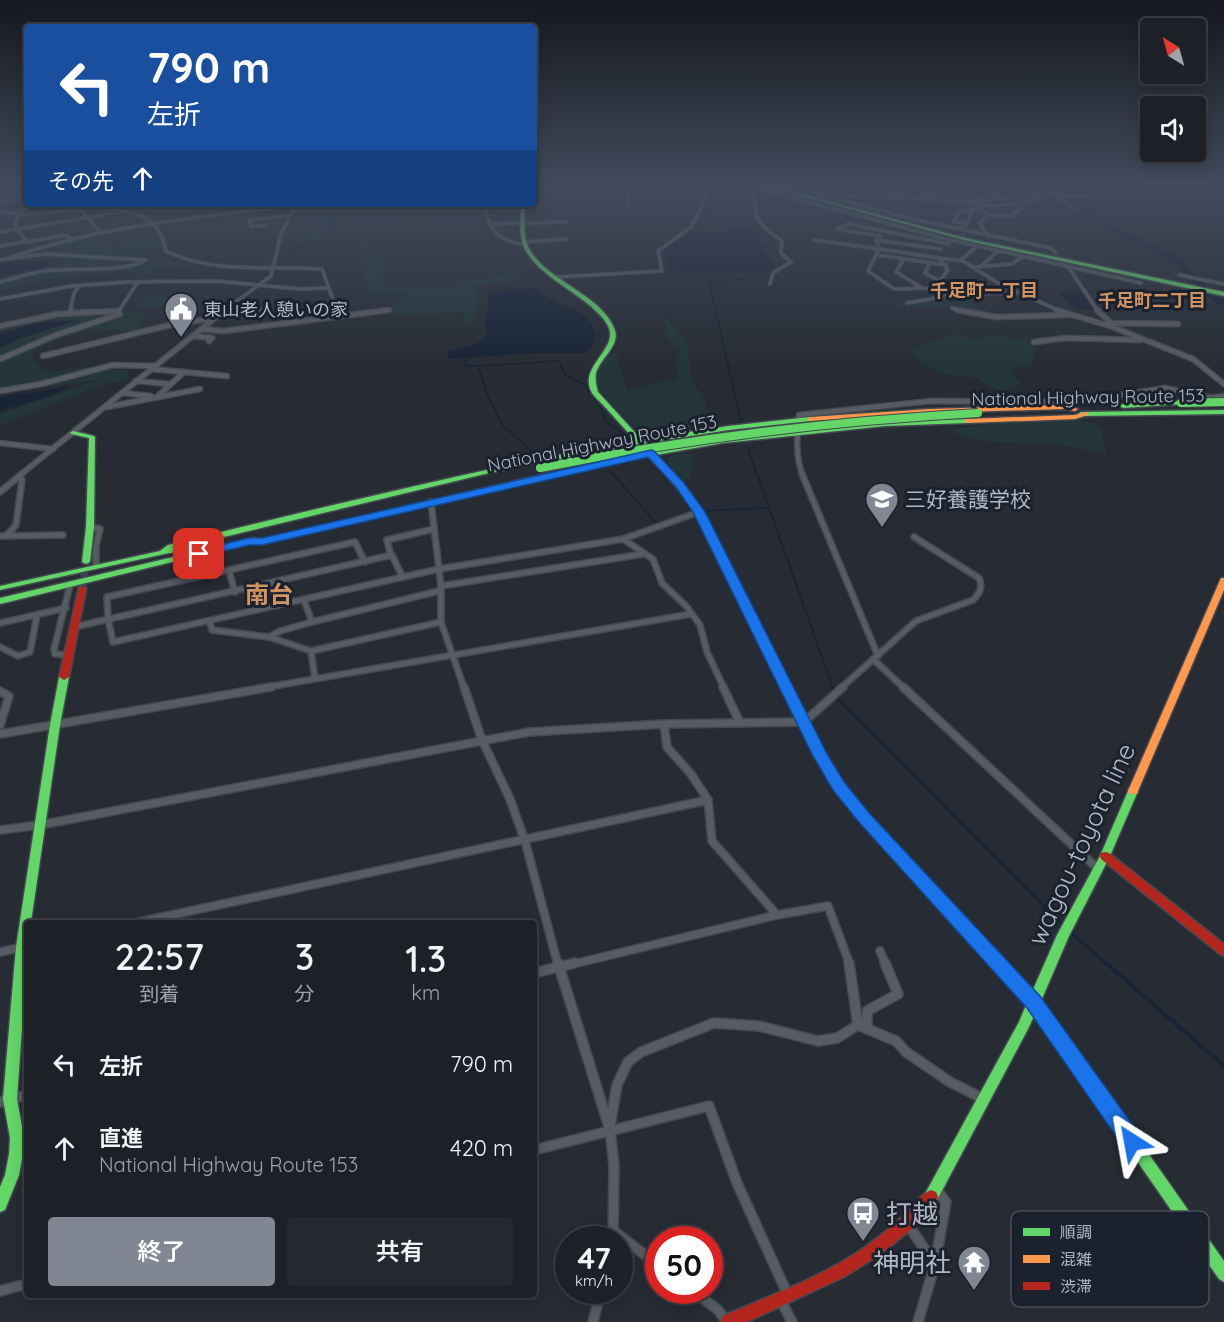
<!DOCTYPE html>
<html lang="ja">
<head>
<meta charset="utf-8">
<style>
	:root { --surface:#1d2127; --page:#25292f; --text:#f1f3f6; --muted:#a0a3a7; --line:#3b3e44; --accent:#808792 }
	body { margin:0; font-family:Quicksand,"Noto Sans JP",sans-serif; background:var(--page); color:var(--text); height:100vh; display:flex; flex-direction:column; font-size:22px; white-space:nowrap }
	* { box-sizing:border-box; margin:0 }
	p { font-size:20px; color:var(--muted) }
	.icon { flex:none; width:33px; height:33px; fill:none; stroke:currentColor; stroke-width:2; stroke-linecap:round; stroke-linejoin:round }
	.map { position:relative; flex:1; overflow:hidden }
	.details { position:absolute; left:24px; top:920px; width:513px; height:378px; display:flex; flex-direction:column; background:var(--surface); border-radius:6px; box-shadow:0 3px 15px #0003,0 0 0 2px var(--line) }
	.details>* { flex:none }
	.guide { position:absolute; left:24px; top:24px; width:513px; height:183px; border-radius:6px; box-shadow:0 3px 15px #0003,0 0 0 2px var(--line); background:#1a4fa0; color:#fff; overflow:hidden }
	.needle { width:39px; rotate:323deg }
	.fabs { position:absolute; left:1140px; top:18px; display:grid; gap:12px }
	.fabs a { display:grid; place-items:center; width:66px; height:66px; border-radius:6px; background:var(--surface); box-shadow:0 3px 15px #0003,0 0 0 2px var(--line); font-size:30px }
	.speed { position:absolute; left:555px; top:1226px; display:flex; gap:12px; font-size:30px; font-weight:700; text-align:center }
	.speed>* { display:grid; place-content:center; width:78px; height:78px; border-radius:50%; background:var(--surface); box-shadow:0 3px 15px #0003,0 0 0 2px var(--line); line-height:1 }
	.speed small { font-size:15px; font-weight:400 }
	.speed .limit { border:9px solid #d22; background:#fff; color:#111 }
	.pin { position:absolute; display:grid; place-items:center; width:51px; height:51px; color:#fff; margin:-26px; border-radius:12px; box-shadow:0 3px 9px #0006 }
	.me { position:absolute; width:66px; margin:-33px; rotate:326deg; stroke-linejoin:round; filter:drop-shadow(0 0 4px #0008) }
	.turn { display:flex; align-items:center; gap:21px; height:126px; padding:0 24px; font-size:27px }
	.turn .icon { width:78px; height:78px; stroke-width:2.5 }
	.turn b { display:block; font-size:42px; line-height:51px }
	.then { display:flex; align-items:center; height:57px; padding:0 24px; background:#0003; gap:12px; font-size:22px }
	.eta { display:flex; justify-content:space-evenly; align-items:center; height:102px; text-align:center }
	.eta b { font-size:36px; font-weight:600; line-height:42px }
	.primary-button { display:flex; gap:12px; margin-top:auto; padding:12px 24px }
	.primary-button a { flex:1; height:69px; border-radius:6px; background:var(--accent); color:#fff; font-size:24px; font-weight:600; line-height:69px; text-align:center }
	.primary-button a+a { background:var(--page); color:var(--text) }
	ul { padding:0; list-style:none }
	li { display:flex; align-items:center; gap:18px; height:84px; padding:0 24px }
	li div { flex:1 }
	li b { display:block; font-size:22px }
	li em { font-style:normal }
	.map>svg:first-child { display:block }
	.green { fill:#243639 }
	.water { fill:#182336 }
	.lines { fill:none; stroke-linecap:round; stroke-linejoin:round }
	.stream-far3 { stroke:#182336; stroke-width:1.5 }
	.stream-far2 { stroke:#182336; stroke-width:2 }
	.stream-far1 { stroke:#182336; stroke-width:3 }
	.stream { stroke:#182336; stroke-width:4 }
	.river { fill:#182336; fill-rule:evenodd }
	.street-tunnel { stroke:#3c414a; stroke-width:3; stroke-dasharray:3 1.5; stroke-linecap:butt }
	.secondary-tunnel { stroke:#3c414a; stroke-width:8; stroke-dasharray:8 4; stroke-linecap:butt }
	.street-far4-casing { stroke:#444951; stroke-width:4.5 }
	.street-far3-casing { stroke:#444951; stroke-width:7 }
	.street-far2-casing { stroke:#444951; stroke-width:8 }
	.street-far1-casing { stroke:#444951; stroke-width:10 }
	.street-casing { stroke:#444951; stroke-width:12 }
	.fast-casing { stroke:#444951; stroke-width:3 }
	.slow-casing { stroke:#444951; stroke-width:3 }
	.jam-casing { stroke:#444951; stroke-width:3 }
	.street-far4 { stroke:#575b62; stroke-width:3 }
	.street-far3 { stroke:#575b62; stroke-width:4.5 }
	.street-far2 { stroke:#575b62; stroke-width:5 }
	.street-far1 { stroke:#575b62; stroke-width:7 }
	.street { stroke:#575b62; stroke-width:9 }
	.fast { fill:#63d668; fill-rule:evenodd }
	.slow { fill:#ff974d; fill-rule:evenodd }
	.jam { fill:#b3261e; fill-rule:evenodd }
	.fast-bridge-casing { stroke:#44484f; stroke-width:10; stroke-linecap:butt }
	.fast-bridge { stroke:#63d668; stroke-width:8 }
	.route { fill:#1a73e8; stroke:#114b97; stroke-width:1.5 }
	.labels { text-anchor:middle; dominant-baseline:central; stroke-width:6; stroke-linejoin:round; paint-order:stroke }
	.far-neighbourhood-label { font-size:18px; font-weight:bold; fill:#d09361; stroke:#1b222e }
	.far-poi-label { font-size:18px; fill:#b0b8c5; stroke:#1b222e; text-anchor:start }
	.far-street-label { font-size:18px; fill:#b0b8c5; stroke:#1b222e }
	.poi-label { font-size:21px; fill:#b0b8c5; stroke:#1b222e; text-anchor:start }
	.quarter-label { font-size:24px; font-weight:bold; fill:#d09361; stroke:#1b222e }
	.near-street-label { font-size:26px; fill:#b0b8c5; stroke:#1b222e }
	.near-poi-label { font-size:26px; fill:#b0b8c5; stroke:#1b222e; text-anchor:start }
	.key { fill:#1b222e; stroke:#484f5b; stroke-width:1.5 }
	.key-label { font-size:16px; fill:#b0b8c5 }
</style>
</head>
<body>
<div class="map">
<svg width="1224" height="1322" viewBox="0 0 1224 1322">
	<rect width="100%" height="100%" fill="#272c34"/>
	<g class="green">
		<path d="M107 204H274L196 209H130L108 207Z"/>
		<path d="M333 204H468C436 216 406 223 373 210L356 216 332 218 323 237 302 244 308 238 309 231 322 228 316 226 321 220V215L300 207Z"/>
		<path d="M160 236 165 246 148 248 143 256 131 257 127 263 152 259 191 262 196 265 164 267 150 271 117 273 79 274 31 282 0 291V277L52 267 66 260 24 258 0 262C13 253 33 250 50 247L51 251 60 250 62 244C82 239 93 234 111 247Z"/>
		<path d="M371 243 383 268 382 275 388 285 459 288 455 283 513 274 521 279 472 287 478 296 474 321 462 324 464 312 394 315 390 308 402 301 404 294H368L365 270 373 267 366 264 360 244Z"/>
		<path d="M942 280 958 281C960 300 982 307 997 316L978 312 964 306 899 307V304L921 301 922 299 939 295 936 289Z"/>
		<path d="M181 294 175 306 135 309 145 296Z"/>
		<path d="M98 311 94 316 95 318C106 318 118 321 125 311L145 312 147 314 138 323 145 328C128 335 111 327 93 330 74 334 48 341 31 352 37 382 68 368 89 366 101 365 115 370 128 371L127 380 108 383 0 425V414L101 379 0 394V349L21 339 79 320H51L0 332V327L27 319Z"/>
		<path d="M664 319H668L688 344 691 381 703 396 710 423C698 429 659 440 646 434 634 428 598 393 596 379 595 369 601 362 607 354H619L617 360 628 390 678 379 676 360 682 351 669 338Z"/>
		<path d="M953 334C969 341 981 339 998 335 1010 341 1021 338 1034 344L1035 355 1030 365 1011 369 1020 384 999 392 977 378 942 374 918 361 909 350Z"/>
		<path d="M1074 420 1096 423 1103 436 1107 454 1065 445 980 441 954 433 953 429 1000 423Z"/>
		<path d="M689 452 694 462 690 478 684 482 669 464 668 459 673 455Z"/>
	</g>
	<g class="water">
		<path d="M750 230 763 237 756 243 766 247 763 250 776 265 759 273 670 270 664 249 693 232Z"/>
		<path d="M12 261H47L51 266 0 276V262Z"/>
		<path d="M536 288C543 292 548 298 555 302 576 313 591 310 596 338L586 353H535L448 359 449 351C459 349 483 346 486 334 487 329 484 325 485 320 488 310 489 303 488 292Z"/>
		<path d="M1068 289 1081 292 1092 309C1071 311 1072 303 1059 295Z"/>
		<path d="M79 320 22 337 0 348V334L39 323Z"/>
		<path d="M68 387 52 395 0 411V397Z"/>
	</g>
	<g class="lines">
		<g class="stream-far3">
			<path d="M1036 184 1064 203"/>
			<path d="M952 204 968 210"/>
			<path d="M1080 206H1087"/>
			<path d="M1011 215C1024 199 1048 203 1066 205"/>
			<path d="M700 234 696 225 711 194 705 184"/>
			<path d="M280 265 292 249 321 240 335 218 329 211 355 204"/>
			<path d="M237 298 270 272"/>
			<path d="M464 358 466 366H478L487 394 503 426 535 454 586 444"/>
			<path d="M478 366 559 361 565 375 585 385 602 410 605 421 623 433 619 435 620 439 596 442"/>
			<path d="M741 422 709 282 748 279 751 277 750 272"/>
			<path d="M43 446 50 440"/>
			<path d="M747 446 757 475"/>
			<path d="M610 471 614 475"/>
		</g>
		<g class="stream-far2">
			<path d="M613 474 657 524"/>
			<path d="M757 474 833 688"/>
			<path d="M700 511 766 508"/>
		</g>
		<g class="stream-far1">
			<path d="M832 687 834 692"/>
			<path d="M836 697 1063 925"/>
			<path d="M1069 931 1108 965"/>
		</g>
		<path class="stream" d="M1106 963 1224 1066"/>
		<path class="river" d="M1075 184H1081C1092 232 1145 234 1180 259 1187 264 1192 272 1198 279 1206 287 1215 293 1224 299V306C1202 298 1193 277 1175 264 1142 237 1081 234 1075 184Z"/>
		<g class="street-tunnel">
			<path d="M955 239 965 234"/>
			<path d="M1056 253 1065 264"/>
		</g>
		<path class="secondary-tunnel" d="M82 589 86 562"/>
		<defs>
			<g id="street-far4">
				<path d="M624 184 629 205"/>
				<path d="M744 184 754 186"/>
				<path d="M783 184 912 219 1051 248 1056 253"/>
				<path d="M815 184 847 196 977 201 1033 195 1088 196"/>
				<path d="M835 184 863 192"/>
				<path d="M864 184 878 188"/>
				<path d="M948 184 966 190 983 201"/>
				<path d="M972 184 1001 198"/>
				<path d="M996 184 1021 196"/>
				<path d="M1020 184 1040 195"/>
				<path d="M1041 184 1073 208"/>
				<path d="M1055 184 1070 186"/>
				<path d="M534 186 637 184"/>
				<path d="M754 186C756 220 753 221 782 241L781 253 791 262 773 273 770 284"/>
				<path d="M756 188 942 238 1141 283"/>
				<path d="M860 193 898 184"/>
				<path d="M891 195 934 184"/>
				<path d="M917 197 957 187"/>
				<path d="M1217 197H1224"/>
				<path d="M968 203C991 210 1017 203 1040 199L1041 195"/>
				<path d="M0 204 27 195"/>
				<path d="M75 204 101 233"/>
				<path d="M104 204 106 208C138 213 159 215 166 251 215 275 270 265 322 269L337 311"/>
				<path d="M485 204C488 231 498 240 525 245"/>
				<path d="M969 210H982L988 215 980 223 988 236"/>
				<path d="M0 211 24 215 80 210"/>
				<path d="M988 215 1012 216 1021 208"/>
				<path d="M488 224 566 222"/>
				<path d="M266 225 251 226 249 220 290 215"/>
				<path d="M956 229 967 224 972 212 960 211 953 222 967 223"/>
				<path d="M0 232 120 212"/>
				<path d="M880 236 836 229 848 224 949 244"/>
				<path d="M814 240 879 249"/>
				<path d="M876 240 879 249"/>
				<path d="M876 240 941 249"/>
				<path d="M27 242 15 226 20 212 31 204"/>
				<path d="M524 242 567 239"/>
				<path d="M0 246 66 235 72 240"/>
				<path d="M879 249 939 258 948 270 934 288 894 289 868 271Z"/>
				<path d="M878 255 946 265"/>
				<path d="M939 258 963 261 998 283 1060 311"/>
				<path d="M6 259C104 224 208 216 310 204"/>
				<path d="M904 259 896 272 922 288"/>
				<path d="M0 260 45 254 146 260C124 273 72 267 45 271 30 273 15 278 0 282"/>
				<path d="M961 260 977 246"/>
				<path d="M930 263 925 273 939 281"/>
				<path d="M981 266 998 251"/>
				<path d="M975 267 1012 264 1022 257"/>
				<path d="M1069 268 1098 311"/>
				<path d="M1179 275 1224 284"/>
				<path d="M557 277 662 271 658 251 692 226 707 195 702 184"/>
				<path d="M0 299 72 286 126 282 215 281 300 289 329 288"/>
				<path d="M907 303 942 297 947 294 1016 293"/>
				<path d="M228 308 266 311"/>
				<path d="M952 308 961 311"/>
				<path d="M70 311 74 293 79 286"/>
				<path d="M81 311H117"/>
				<path d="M119 311 137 283"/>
				<path d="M223 311 271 276 281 234 290 216 297 207"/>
				<path d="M380 311 389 310"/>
			</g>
			<g id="street-far3">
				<path d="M249 310 266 311"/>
				<path d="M337 310 339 316"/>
				<path d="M957 310 996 317 1068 315"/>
				<path d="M1056 310 1110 326 1193 359 1224 384"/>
				<path d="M1097 310 1111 323 1178 324"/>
				<path d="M70 313 71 310"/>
				<path d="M0 326 58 314 117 311 120 314 56 335 0 359"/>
				<path d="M201 329 224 331 389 310"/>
				<path d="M194 336 212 338 209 341"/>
				<path d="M1034 342 1066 338 1140 340"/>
				<path d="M43 356 170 325 214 318"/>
				<path d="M151 369 227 376"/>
				<path d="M136 381 170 384"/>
				<path d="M0 391 41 384 113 365 155 366"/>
				<path d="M122 393 151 396"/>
				<path d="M157 397 184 372"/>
				<path d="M107 407 200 389"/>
				<path d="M0 443 53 449"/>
				<path d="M20 475 225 310"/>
				<path d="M803 475C795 458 797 434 799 415L931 401 1078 402 1165 388 1211 398 1224 396"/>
			</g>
			<g id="street-far2">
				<path d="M802 474 878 656"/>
				<path d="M0 492 22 474"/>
				<path d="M431 502 441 586V622L464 688"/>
				<path d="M90 527 100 529 96 546V566"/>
				<path d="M0 536 63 535"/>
				<path d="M6 536 16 525 22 480 18 477"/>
				<path d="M623 539 653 559 662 583 686 606 700 625 707 652 724 688"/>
				<path d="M391 556 387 540 434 529"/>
				<path d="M365 562 355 542 107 597 108 619 113 642 439 569 623 539 699 512"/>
				<path d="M229 571 235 592"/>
				<path d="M270 585 276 606"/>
				<path d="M441 586 643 554"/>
				<path d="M304 600 312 622"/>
				<path d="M210 622 212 630 269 637 311 651 315 679"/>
				<path d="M0 623 66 608"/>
				<path d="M74 627 392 555 402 576"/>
				<path d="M269 637 280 631 312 622 439 591"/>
				<path d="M0 647 18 656 30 652 37 615"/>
				<path d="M311 651 441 622"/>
				<path d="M68 655 55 654 54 649 70 585"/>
				<path d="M874 660 904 688"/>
				<path d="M262 688 691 614"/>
				<path d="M841 688 916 621 973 600C980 593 983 587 979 578L914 537"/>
			</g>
			<g id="street-far1">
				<path d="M464 687 482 740 510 799 525 841 558 965"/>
				<path d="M723 687 740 723"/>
				<path d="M903 687 1098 869"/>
				<path d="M0 691 9 696 0 725"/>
				<path d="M0 734 271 687"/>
				<path d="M0 830 40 825 529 732 664 724 804 722 843 687"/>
				<path d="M777 915 828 906 850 965"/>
				<path d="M139 922 708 800"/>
				<path d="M880 951 886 965"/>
				<path d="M0 952 27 946"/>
				<path d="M569 965 777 915 712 841 708 800 691 774 667 747 664 724"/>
			</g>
			<g id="street">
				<path d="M558 963 610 1130 614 1165 613 1239"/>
				<path d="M849 963 858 1025"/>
				<path d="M534 973 575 963"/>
				<path d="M867 1029V1011L898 994 885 963"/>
				<path d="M0 1102 27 1095"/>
				<path d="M610 1126 617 1085 628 1062 641 1052 714 1023 759 1026 818 1041 837 1038 858 1025 896 1041 906 1052 950 1082 984 1099"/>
				<path d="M534 1150 709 1106 737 1183 787 1293"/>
				<path d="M908 1225 935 1264"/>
				<path d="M615 1232 658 1265"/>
				<path d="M692 1290 718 1310 727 1322"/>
				<path d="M0 1291 27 1284"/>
				<path d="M780 1299 792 1322"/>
				<path d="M593 1322 601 1290"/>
				<path d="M918 1322 935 1264 946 1202 937 1190"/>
			</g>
			<g id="fast">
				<path d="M758 184H764L965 238 1224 292V296L964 240Z"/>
				<path d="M521 204H525C525 216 523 230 526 241 537 278 600 292 614 328 622 345 600 358 596 373 595 380 596 385 598 392L641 439 729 426 810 417 813 419 810 421 729 430 645 443 653 452 723 439 885 422 967 419 970 421 967 423 885 426 723 443 656 455 684 485V489H678L650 456 597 466 262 544 250 543 0 604V598L249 539 255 538 262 540 597 462 646 453 638 444 489 473 174 549 172 553H169L0 590V586L160 551 168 545C323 507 478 469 635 440 625 429 615 418 604 406 601 402 595 398 592 393 577 366 620 349 608 326 603 316 592 307 583 300 563 285 528 266 522 241 519 229 521 216 521 204Z"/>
				<path d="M1181 401 1184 403 1183 404 1123 408 1120 406 1123 404Z"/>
				<path d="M1224 410V414L1081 416 1078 414 1081 412Z"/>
				<path d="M73 431 94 436 95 437 94 527 90 562 86 564 82 562 86 527 89 438 71 434 70 433Z"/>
				<path d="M64 674 69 677 60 725 31 922H27V959L17 1099 24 1138 23 1154 19 1175 5 1210 0 1212V1187L5 1175 9 1154 10 1138 3 1099 16 947 50 725 59 677Z"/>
				<path d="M1133 787 1137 788 1138 791 1110 856 1069 936 1041 1001 1224 1261V1282L1219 1279 1035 1014 1028 1029 936 1202 931 1204 926 1202 924 1197 926 1192 1019 1022 1027 1003 859 820 838 792 839 789H847L867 814 1032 992 1057 935 1100 856 1128 791 1129 788Z"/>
			</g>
			<g id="slow">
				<path d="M1063 405 1078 409 1075 411 1063 409 930 413 810 421 807 419 810 417 930 409Z"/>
				<path d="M1086 412 1088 413V415L1075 419 967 423 964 421 967 419 1075 415Z"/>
				<path d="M678 485H684L703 512 825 754 848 792 847 795H839L815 754 695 512 677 487Z"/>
				<path d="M1221 578H1224V590L1138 791 1137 794H1129L1128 791Z"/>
			</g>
			<g id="jam">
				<path d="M1215 184H1219L1224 187V190Z"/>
				<path d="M79 587H85L86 589 69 677 64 680 59 677Z"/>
				<path d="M1105 852 1109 853 1224 944V956L1220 954 1101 859 1100 856 1101 853Z"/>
				<path d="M931 1190 936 1192 938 1197 936 1202 915 1226 892 1245 868 1262 844 1277 747 1322H721L723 1316C769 1296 819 1278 861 1250 876 1239 891 1228 904 1215 913 1207 920 1194 931 1190Z"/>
			</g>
		</defs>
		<use href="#street-far4" class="street-far4-casing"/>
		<use href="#street-far3" class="street-far3-casing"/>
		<use href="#street-far2" class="street-far2-casing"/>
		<use href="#street-far1" class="street-far1-casing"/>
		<use href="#street" class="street-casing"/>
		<use href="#fast" class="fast-casing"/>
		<use href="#slow" class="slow-casing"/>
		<use href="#jam" class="jam-casing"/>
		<use href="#street-far4" class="street-far4"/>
		<use href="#street-far3" class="street-far3"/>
		<use href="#street-far2" class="street-far2"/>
		<use href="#street-far1" class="street-far1"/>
		<use href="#street" class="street"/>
		<use href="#fast" class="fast"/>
		<use href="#slow" class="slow"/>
		<use href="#jam" class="jam"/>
		<defs>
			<g id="fast-bridge">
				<path d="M1181 403 1224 402"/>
				<path d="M540 468C685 439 830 421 978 413"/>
			</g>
		</defs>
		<use href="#fast-bridge" class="fast-bridge-casing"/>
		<use href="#fast-bridge" class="fast-bridge"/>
	</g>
	<linearGradient id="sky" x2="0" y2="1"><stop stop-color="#15181d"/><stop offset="0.5" stop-color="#414b5c"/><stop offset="1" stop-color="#414b5c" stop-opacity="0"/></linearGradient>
	<rect width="1224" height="369" fill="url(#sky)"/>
	<path class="route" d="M651 450 654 451 684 483 705 512 827 754 844 782 869 813 1040 996 1139 1134 1143 1142 1139 1149 1132 1152 1125 1149 1027 1008 858 821 833 790 812 754 693 512 676 487 648 457 262 545H249L199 557 193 554 195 551 249 538H262Z"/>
	<defs>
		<symbol id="civic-pin" viewBox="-11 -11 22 30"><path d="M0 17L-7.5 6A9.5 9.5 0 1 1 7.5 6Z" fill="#808792" stroke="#1b222e"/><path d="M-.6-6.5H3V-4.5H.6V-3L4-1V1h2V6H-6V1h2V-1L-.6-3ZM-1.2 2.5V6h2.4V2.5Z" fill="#fff"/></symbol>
		<symbol id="school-pin" viewBox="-11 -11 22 30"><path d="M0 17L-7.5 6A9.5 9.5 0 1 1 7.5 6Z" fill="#808792" stroke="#1b222e"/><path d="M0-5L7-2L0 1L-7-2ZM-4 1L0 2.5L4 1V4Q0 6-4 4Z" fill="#fff"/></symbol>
		<symbol id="bus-pin" viewBox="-11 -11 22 30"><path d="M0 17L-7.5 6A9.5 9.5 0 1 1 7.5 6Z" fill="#808792" stroke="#1b222e"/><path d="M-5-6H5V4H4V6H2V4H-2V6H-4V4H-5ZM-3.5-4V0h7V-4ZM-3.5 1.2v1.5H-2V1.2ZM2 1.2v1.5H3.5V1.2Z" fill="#fff"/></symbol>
		<symbol id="temple-pin" viewBox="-11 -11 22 30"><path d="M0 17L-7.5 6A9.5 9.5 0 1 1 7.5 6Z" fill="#808792" stroke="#1b222e"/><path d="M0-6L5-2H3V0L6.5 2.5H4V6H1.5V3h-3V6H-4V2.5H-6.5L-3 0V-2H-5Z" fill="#fff"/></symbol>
	</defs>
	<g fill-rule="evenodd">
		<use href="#civic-pin" x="162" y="290" width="38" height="52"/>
		<use href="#school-pin" x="863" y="480" width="38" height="52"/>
		<use href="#bus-pin" x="844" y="1194" width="38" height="52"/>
		<use href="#temple-pin" x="955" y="1243" width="38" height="52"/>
	</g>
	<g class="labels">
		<g class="far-neighbourhood-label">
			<text x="984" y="290">千足町一丁目</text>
			<text x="1152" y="300">千足町二丁目</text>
		</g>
		<g class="far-poi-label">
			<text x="204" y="309">東山老人憩いの家</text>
		</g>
		<g class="far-street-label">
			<text transform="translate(1088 397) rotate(-1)">National Highway Route 153</text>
			<text transform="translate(602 443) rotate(-11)">National Highway Route 153</text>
		</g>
		<g class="poi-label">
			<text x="905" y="499">三好養護学校</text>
		</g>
		<g class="quarter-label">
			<text x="269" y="594">南台</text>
		</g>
		<g class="near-street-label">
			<text transform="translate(1081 844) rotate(-65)">wagou-toyota line</text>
		</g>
		<g class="near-poi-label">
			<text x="886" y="1213">打越</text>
			<text x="951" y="1262" text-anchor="end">神明社</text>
		</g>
	</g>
	<rect x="1011" y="1211" width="198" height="96" rx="9" class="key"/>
	<rect x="1023" y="1228" width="27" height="8" fill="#63d668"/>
	<rect x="1023" y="1255" width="27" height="8" fill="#ff974d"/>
	<rect x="1023" y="1282" width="27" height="8" fill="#b3261e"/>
	<g class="key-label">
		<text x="1060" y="1238">順調</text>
		<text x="1060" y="1265">混雑</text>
		<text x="1060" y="1292">渋滞</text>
	</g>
</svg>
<div class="fabs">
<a><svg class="needle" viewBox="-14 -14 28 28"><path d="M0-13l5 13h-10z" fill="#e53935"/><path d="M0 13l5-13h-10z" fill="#a0a3a7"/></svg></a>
<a><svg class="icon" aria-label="sound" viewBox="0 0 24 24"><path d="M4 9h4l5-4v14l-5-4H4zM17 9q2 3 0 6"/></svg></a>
</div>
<div class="speed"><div>47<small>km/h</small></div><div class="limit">50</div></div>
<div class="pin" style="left:199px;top:554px;background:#d93025"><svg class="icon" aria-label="arrive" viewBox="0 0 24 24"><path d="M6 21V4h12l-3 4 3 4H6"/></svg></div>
<svg class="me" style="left:1132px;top:1142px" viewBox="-20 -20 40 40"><path d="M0-17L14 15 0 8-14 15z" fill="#1a73e8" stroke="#fff" stroke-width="4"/></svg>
<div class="guide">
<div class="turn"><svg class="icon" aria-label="left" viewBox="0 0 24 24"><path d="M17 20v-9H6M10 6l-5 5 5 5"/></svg><div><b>790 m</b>左折</div></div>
<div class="then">その先<svg class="icon" aria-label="ahead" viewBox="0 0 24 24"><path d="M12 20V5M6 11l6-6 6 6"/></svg></div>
</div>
<section class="details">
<div class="eta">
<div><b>22:57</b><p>到着</p></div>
<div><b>3</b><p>分</p></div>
<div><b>1.3</b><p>km</p></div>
</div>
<ul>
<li><svg class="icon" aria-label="left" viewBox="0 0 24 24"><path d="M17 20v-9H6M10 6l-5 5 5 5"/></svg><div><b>左折</b></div><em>790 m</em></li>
<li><svg class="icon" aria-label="ahead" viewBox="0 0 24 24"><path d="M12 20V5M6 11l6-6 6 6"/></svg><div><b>直進</b><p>National Highway Route 153</p></div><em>420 m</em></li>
</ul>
<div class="primary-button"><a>終了</a><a>共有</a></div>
</section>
</div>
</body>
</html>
